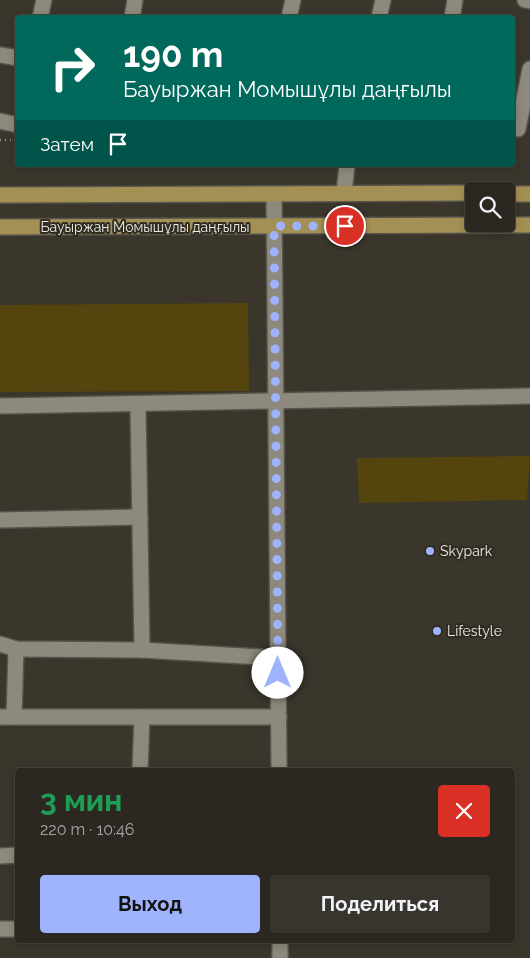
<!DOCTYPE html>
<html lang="ru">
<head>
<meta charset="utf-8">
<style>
	:root { --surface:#2c2821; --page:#38342e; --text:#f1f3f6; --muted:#a6a6a5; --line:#48443f; --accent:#9fb3fd }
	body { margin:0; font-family:Raleway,sans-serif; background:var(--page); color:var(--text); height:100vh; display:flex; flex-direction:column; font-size:19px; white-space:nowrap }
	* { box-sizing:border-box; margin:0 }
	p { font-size:16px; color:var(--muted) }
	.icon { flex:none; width:28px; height:28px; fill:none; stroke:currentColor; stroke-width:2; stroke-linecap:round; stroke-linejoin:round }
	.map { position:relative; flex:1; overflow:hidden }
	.drawer { position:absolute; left:15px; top:768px; width:500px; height:175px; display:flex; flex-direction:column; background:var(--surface); border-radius:5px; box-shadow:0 2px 8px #0003,0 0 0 1px var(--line) }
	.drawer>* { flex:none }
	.guide { position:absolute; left:15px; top:15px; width:500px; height:152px; border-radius:5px; box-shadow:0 2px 8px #0003,0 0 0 1px var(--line); background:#00695c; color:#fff; overflow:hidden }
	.tools { position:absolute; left:465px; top:182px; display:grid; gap:10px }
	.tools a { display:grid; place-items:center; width:50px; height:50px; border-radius:5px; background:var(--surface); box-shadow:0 2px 8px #0003,0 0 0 1px var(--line); font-size:25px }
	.pin { position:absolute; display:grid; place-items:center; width:42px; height:42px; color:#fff; margin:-21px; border:2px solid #fff; border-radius:50%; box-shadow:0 1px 5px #0007 }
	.me { position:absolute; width:55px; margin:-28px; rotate:0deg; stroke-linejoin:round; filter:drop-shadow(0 0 4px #0008) }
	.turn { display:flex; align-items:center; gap:18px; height:105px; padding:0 25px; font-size:22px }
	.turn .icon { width:65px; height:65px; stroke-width:2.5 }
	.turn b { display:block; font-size:35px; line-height:42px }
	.then { display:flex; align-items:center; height:48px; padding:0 25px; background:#0003; gap:10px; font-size:19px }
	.round { display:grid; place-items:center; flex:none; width:52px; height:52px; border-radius:5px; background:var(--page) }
	.head { display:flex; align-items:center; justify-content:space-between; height:85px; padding:0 25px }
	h1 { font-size:30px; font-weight:700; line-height:38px; color:#1e9e55 }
	.primary-button { display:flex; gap:10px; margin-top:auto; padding:10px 25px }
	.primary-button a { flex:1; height:58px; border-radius:5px; background:var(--accent); color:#111; font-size:20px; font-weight:700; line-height:58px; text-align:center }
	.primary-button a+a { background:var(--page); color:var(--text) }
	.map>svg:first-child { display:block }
	.green { fill:#54440d }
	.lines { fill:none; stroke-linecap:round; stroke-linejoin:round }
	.minor-casing { stroke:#56534a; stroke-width:18 }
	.major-casing { stroke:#56534a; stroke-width:18 }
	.path { stroke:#8a877f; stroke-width:2.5; stroke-dasharray:1 4; stroke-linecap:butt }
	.minor { stroke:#8d897d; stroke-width:15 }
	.major { stroke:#a39054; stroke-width:15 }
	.route { stroke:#9fb3fd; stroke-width:9; stroke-dasharray:0 16.2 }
	.poi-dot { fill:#9fb3fd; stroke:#302c22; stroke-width:2 }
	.labels { text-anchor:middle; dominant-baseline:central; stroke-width:4; stroke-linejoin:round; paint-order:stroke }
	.street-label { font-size:14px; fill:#eceae3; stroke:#302c22 }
	.poi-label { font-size:14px; fill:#eceae3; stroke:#302c22; text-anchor:start }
</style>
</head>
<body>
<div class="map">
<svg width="530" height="958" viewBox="0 0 530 958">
	<rect width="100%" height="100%" fill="#3a362c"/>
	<g class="green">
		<path d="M248 303 249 391 0 392V305Z"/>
		<path d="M530 456 527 500 359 503 357 458Z"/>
	</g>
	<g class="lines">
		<defs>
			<g id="minor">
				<path d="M525 0 530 1"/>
				<path d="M40 18 44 0"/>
				<path d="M132 18 135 0"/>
				<path d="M289 18 293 0"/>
				<path d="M379 18 383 0"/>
				<path d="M452 18 455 0"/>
				<path d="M0 55 18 58"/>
				<path d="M0 121 18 125"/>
				<path d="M518 129 530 69"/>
				<path d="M344 193 347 165"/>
				<path d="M274 195 279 770"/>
				<path d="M138 405 142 650"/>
				<path d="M0 406 530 396"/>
				<path d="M0 520 140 517"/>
				<path d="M0 644 16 649 142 650 278 658"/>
				<path d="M0 717H279"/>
				<path d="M14 717 16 649"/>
				<path d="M140 770 142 717"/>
				<path d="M0 856 18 855"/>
				<path d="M0 929H18"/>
				<path d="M280 958V940"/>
			</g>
			<g id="major">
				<path d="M506 194H530"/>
				<path d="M0 195 474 193"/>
				<path d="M0 227 530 225"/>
			</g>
		</defs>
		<use href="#minor" class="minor-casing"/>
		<use href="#major" class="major-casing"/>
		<path class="path" d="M0 140H11"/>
		<use href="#minor" class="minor"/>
		<use href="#major" class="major"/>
	</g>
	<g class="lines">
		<path class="route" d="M278 673 274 226H345"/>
	</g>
	<g class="poi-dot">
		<circle cx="430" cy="551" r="5"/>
		<circle cx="437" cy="631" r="5"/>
	</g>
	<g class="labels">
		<g class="street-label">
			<text x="145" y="227">Бауыржан Момышұлы даңғылы</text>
		</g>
		<g class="poi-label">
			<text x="440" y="551">Skypark</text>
			<text x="447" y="631">Lifestyle</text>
		</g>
	</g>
</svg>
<div class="tools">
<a><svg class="icon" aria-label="search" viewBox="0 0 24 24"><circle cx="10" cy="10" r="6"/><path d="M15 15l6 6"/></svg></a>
</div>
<div class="pin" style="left:345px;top:226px;background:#d93025"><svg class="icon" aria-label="arrive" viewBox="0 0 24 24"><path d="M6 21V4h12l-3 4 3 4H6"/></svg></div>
<svg class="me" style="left:278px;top:673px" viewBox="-20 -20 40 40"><circle r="19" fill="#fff"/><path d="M0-13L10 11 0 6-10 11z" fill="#9fb3fd"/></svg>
<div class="guide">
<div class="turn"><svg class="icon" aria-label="right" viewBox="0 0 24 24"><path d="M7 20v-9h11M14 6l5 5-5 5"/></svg><div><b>190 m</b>Бауыржан Момышұлы даңғылы</div></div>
<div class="then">Затем<svg class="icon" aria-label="arrive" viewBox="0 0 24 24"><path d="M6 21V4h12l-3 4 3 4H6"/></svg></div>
</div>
<section class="drawer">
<div class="head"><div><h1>3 мин</h1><p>220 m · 10:46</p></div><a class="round" style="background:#d93025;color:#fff"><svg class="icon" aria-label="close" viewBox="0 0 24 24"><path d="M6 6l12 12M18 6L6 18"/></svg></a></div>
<div class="primary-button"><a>Выход</a><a>Поделиться</a></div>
</section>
</div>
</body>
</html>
